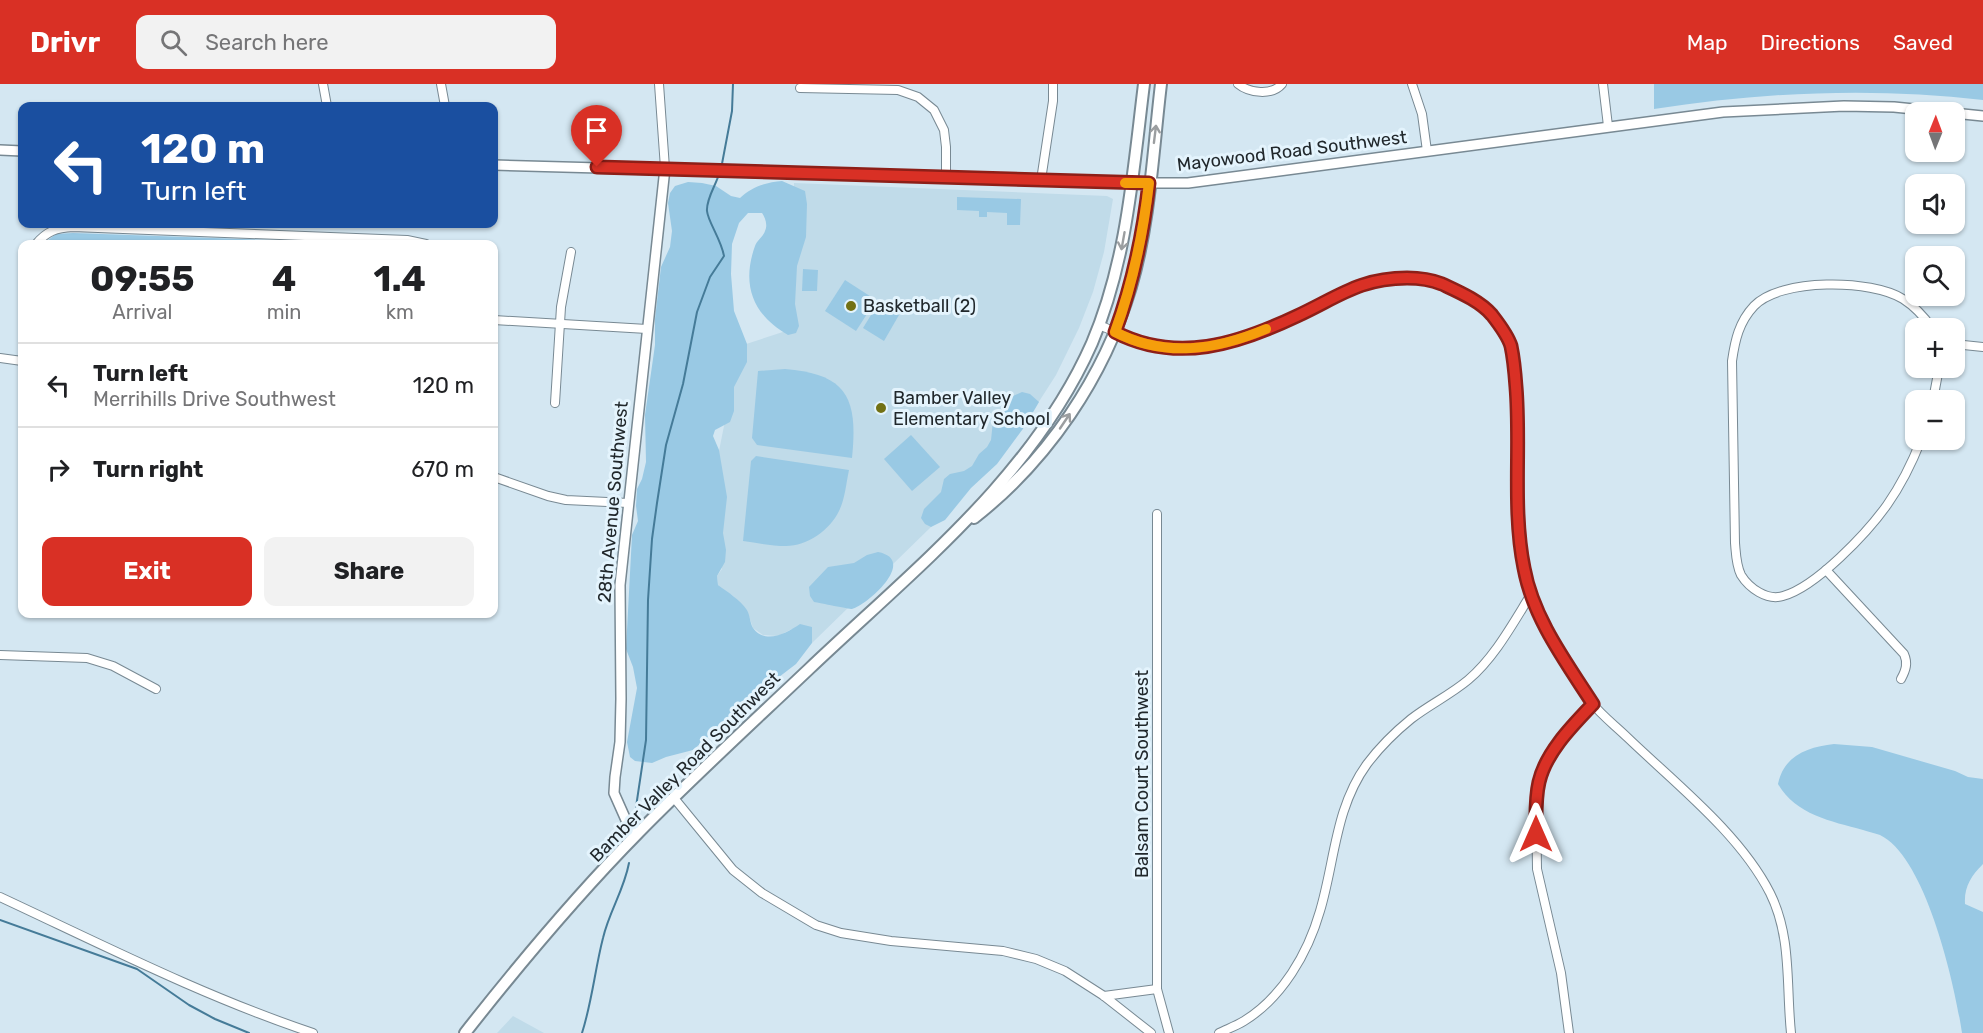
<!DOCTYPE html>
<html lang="en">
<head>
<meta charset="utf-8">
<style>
	:root { --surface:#fff; --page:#f2f2f2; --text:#202124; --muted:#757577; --line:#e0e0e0; --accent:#d93025 }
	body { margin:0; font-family:Rubik,sans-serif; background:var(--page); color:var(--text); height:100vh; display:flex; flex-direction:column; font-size:22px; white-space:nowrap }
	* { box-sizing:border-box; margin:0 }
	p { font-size:20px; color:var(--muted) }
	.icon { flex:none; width:33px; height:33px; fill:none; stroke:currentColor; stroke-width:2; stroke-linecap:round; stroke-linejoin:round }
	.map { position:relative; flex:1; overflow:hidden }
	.side { position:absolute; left:18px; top:156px; width:480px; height:378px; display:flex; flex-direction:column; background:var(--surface); border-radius:12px; box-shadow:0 2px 4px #0004 }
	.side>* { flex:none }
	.top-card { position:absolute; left:18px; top:18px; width:480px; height:126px; border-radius:12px; box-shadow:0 2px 4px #0004; background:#1a4fa0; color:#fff; overflow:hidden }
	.needle { width:39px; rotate:1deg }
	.fabs { position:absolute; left:1905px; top:18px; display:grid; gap:12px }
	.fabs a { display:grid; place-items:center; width:60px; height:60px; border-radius:12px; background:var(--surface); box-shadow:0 2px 4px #0004; font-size:30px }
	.pin { position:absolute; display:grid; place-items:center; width:51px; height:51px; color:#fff; margin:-62px -26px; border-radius:50% 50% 50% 0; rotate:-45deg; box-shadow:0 0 6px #0007 }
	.pin .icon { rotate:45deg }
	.me { position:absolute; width:66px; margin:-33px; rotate:0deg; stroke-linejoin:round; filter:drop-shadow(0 0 4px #0008) }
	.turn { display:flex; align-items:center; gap:21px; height:126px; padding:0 24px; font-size:27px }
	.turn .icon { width:78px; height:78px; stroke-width:2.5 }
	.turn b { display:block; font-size:42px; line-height:51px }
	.eta { display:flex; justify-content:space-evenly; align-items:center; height:102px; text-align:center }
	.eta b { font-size:36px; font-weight:700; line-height:42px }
	.action { display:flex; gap:12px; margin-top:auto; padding:12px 24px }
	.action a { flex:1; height:69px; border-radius:12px; background:var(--accent); color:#fff; font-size:24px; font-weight:700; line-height:69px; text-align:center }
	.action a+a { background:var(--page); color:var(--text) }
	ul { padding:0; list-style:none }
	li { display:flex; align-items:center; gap:18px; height:84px; padding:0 24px; border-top:2px solid var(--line) }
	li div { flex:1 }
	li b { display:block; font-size:22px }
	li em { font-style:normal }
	header { display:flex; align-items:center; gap:36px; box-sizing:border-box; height:84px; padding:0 30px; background:var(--accent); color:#fff }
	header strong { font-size:28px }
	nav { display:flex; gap:33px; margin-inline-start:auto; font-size:21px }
	.search { width:420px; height:54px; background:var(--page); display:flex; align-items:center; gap:15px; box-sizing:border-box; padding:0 21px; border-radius:12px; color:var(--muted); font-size:22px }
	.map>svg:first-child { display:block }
	.built { fill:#c0dbe9 }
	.green { fill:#99c9e4 }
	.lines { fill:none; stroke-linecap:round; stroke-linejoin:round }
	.stream { stroke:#457b98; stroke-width:2 }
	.minor-casing { stroke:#788993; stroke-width:10 }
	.tertiary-casing { stroke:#788993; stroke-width:12 }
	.secondary-casing { stroke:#788993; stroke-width:14 }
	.minor { stroke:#fff; stroke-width:8 }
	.tertiary { stroke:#fff; stroke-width:9 }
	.secondary { stroke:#fff; stroke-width:10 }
	.oneway { stroke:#9b9ea0 }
	.route-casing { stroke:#8d1f18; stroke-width:15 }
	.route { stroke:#d93025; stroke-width:10 }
	.slow { stroke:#f59e0b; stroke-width:10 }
	.poi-dot { fill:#727114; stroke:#e4f4fd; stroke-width:2 }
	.labels { text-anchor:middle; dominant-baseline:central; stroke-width:6; stroke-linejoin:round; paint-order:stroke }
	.street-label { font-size:18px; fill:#21282c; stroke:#e4f4fd }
	.poi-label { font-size:18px; fill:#21282c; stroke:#e4f4fd; text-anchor:start }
</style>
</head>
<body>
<header>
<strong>Drivr</strong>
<div class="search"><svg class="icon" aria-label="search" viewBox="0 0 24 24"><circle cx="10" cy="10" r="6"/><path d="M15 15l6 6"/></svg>Search here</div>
<nav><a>Map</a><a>Directions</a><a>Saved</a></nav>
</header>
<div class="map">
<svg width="1983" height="949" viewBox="0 0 1983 949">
	<rect width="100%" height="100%" fill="#d4e7f2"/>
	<g class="built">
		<path d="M794 99 1107 112 1113 115 1104 168 1093 208 1079 244 1056 291 1031 330 931 443 812 559V543L792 545 778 552 763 551 753 544 747 526 733 512 718 501 717 492 722 485 705 437 740 262 789 246Z"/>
		<path d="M513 932 544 949H497Z"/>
	</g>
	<g class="green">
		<path d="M1654 0H1983V16C1873 3 1763 8 1654 25Z"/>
		<path d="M782 97 805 107 807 120 806 153 797 182 795 220 799 242 796 249 788 251C753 231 741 201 755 162 757 156 763 153 765 147 768 141 765 133 762 129H748L739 139 732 160 731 190 734 227 747 260V278L734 303V327L730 338 715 346 713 352 719 366 727 413 723 449 726 466 725 478 717 492 718 501C728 508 740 516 747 526 750 531 750 539 753 544 765 561 787 549 800 540L812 543V559L796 580 758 609 693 666 666 673 652 679 635 677 630 673 627 658 637 604 633 583 626 565 632 451 638 437 636 422 637 405 642 395 646 378 645 331 655 261V235L661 183 670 163 672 147 668 119 670 109 675 102 688 98 702 99 716 102 731 112 740 114C751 103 767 98 782 97Z"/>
		<path d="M957 113 1021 115 1020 141H1007V129L987 128V133H979V127L957 126Z"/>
		<path d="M73 149 383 160H43L56 150Z"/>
		<path d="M803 185 818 186 817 207H802Z"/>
		<path d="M845 196 876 216 856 247 825 227Z"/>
		<path d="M879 218 899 231 884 257 863 244Z"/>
		<path d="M785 285C848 290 858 315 852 374L757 361 752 354 758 287Z"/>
		<path d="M1022 308 1030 310 1039 318 1025 342 997 380 971 404 945 436 931 443 925 440 921 434 924 425 941 408 944 395 950 390 964 387 972 382 979 370 987 363 991 356 993 337 1013 312Z"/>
		<path d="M911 351 940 383 912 407 884 375Z"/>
		<path d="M756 372 849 386C846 400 845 415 839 427 830 446 807 462 786 462 772 462 757 459 743 457L751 377Z"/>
		<path d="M878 468C919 476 866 522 852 525 849 525 820 519 814 518L810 512 809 503 828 483 854 479 867 471Z"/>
		<path d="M1834 660 1872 663 1955 687 1968 693 1983 695V780C1971 792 1964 803 1965 820L1983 828V949H1962C1955 901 1926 773 1880 751 1875 749 1868 748 1863 746 1831 737 1796 731 1778 700 1784 671 1808 663 1834 660Z"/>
	</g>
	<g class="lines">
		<g class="stream">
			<path d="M721 85 732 27 733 0"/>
			<path d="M636 723 646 656 648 516 652 455 657 419 666 361 683 300 697 228 710 193 724 172C721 155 708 138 707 127 706 115 716 101 719 90"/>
			<path d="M0 836 137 885 189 921 215 935 249 949"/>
			<path d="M582 949C592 918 595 885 603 854 609 828 624 806 629 779"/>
		</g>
		<defs>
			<g id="minor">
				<path d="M323 0 327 22"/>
				<path d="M441 0 445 22"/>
				<path d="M659 0 665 84"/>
				<path d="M1238 0C1249 9 1272 12 1282 0"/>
				<path d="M1412 0 1422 30 1427 67"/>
				<path d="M1603 0 1608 42"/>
				<path d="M800 4 898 6 918 13 934 26 944 46 946 63V94"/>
				<path d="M1041 96 1053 17V0"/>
				<path d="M36 160C47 147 56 144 73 143L407 156 426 160"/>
				<path d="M494 236 647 245"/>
				<path d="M1099 241C1133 256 1168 268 1207 264 1286 255 1359 170 1441 200 1470 210 1498 230 1509 259 1515 274 1515 292 1516 308 1521 359 1515 411 1521 463 1523 479 1524 496 1530 512 1533 521 1540 530 1544 539 1559 566 1573 595 1592 619 1602 632 1616 642 1628 654 1676 700 1740 750 1770 809 1792 853 1786 901 1791 949"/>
				<path d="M1954 260 1983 263"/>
				<path d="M0 274 22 277"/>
				<path d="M1933 316 1939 284"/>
				<path d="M555 319 561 223 571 168"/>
				<path d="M1921 356C1912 379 1901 401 1887 421 1867 449 1816 503 1783 512 1767 517 1749 504 1741 491 1736 481 1736 470 1735 459L1732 277C1735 256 1739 238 1754 222 1780 194 1872 195 1903 215 1914 222 1925 234 1932 244"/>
				<path d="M494 393 548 412 566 416 628 419"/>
				<path d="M1157 430V905L1169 949"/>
				<path d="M1826 486 1904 570C1908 579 1906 586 1901 595"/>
				<path d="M0 571 87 574 113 582 156 605"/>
				<path d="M674 714 733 786 762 809 816 841 841 849 891 857 1003 867 1036 875 1065 887 1104 912 1151 949"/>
				<path d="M0 813C103 861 205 913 313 949"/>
				<path d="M1104 912 1157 905"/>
				<path d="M1219 949C1227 945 1236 942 1244 937 1282 914 1308 869 1320 827 1335 777 1335 724 1367 680 1379 664 1395 648 1411 635 1429 621 1450 611 1468 596 1494 574 1512 541 1530 512"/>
				<path d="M1569 949 1561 889 1537 785 1536 717 1540 695 1550 672 1574 640 1593 620"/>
			</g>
			<g id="tertiary">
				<path d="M0 66 22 67"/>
				<path d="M494 81 1140 99H1188L1723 28 1844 22 1894 23 1983 32"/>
				<path d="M638 748 626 736 614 709 615 693 620 658 621 615 620 501 665 84"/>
			</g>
			<g id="secondary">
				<path d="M974 434C1048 376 1104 293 1131 203 1150 138 1153 67 1161 0"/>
				<path d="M465 949C520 879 577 811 639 748 694 692 752 639 809 585 912 487 1033 393 1092 259 1127 177 1133 88 1144 0"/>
			</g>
		</defs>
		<use href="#minor" class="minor-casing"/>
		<use href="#tertiary" class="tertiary-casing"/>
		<use href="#secondary" class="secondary-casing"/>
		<use href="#minor" class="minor"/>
		<use href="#tertiary" class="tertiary"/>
		<use href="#secondary" class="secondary"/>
	</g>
	<defs><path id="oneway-shaft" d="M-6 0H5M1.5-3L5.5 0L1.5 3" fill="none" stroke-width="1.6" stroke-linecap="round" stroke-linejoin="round" transform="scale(1.5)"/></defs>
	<g class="oneway">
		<use href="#oneway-shaft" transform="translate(1155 50) rotate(-83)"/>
		<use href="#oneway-shaft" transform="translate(1123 157) rotate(100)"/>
		<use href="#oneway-shaft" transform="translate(1065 337) rotate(-56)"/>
	</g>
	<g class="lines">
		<defs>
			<path id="route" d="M597 83 1149 99C1143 151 1133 199 1115 248 1177 280 1238 260 1297 232 1338 213 1360 194 1407 194 1418 194 1432 196 1442 200 1459 208 1480 217 1492 231 1499 240 1508 252 1511 262 1514 276 1515 289 1516 303 1521 363 1512 425 1524 484 1533 534 1566 578 1593 620 1572 642 1546 668 1539 698 1535 715 1536 732 1536 750"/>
		</defs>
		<use href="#route" class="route-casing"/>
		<use href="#route" class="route"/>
		<path class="slow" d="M1125 99H1149C1143 151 1133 199 1115 248 1165 274 1216 266 1266 245"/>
	</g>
	<g class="poi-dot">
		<circle cx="851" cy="222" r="6"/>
		<circle cx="881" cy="324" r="6"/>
	</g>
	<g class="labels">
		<g class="street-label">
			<text transform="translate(1292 67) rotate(-7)">Mayowood Road Southwest</text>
			<text transform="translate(613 418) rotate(-85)">28th Avenue Southwest</text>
			<text transform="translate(685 683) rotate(-45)">Bamber Valley Road Southwest</text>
			<text transform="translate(1142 690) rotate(-90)">Balsam Court Southwest</text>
		</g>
		<g class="poi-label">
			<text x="863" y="222">Basketball (2)</text>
			<text x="893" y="314">Bamber Valley<tspan x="893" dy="21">Elementary School</tspan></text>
		</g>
	</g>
</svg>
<div class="fabs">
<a><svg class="needle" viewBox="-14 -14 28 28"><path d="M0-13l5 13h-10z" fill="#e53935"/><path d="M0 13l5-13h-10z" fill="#757577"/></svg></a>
<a><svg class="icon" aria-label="sound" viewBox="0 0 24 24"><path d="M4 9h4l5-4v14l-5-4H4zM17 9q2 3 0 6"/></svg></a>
<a><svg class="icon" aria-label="search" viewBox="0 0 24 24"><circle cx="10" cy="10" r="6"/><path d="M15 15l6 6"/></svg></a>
<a>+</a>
<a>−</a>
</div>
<div class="pin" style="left:597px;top:83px;background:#d93025"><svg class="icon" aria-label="arrive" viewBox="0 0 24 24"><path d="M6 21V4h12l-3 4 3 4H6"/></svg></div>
<svg class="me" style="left:1536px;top:750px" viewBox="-20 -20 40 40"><path d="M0-17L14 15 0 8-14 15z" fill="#d93025" stroke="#fff" stroke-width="4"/></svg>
<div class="top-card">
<div class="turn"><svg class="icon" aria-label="left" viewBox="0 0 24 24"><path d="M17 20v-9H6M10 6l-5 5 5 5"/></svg><div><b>120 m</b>Turn left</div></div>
</div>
<section class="side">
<div class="eta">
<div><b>09:55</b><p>Arrival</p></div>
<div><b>4</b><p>min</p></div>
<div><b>1.4</b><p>km</p></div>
</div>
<ul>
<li><svg class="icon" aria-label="left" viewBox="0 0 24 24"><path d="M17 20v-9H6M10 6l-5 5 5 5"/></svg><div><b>Turn left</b><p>Merrihills Drive Southwest</p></div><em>120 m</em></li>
<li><svg class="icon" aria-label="right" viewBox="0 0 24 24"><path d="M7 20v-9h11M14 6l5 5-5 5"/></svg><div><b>Turn right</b></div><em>670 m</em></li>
</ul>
<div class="action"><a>Exit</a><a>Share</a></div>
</section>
</div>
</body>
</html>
